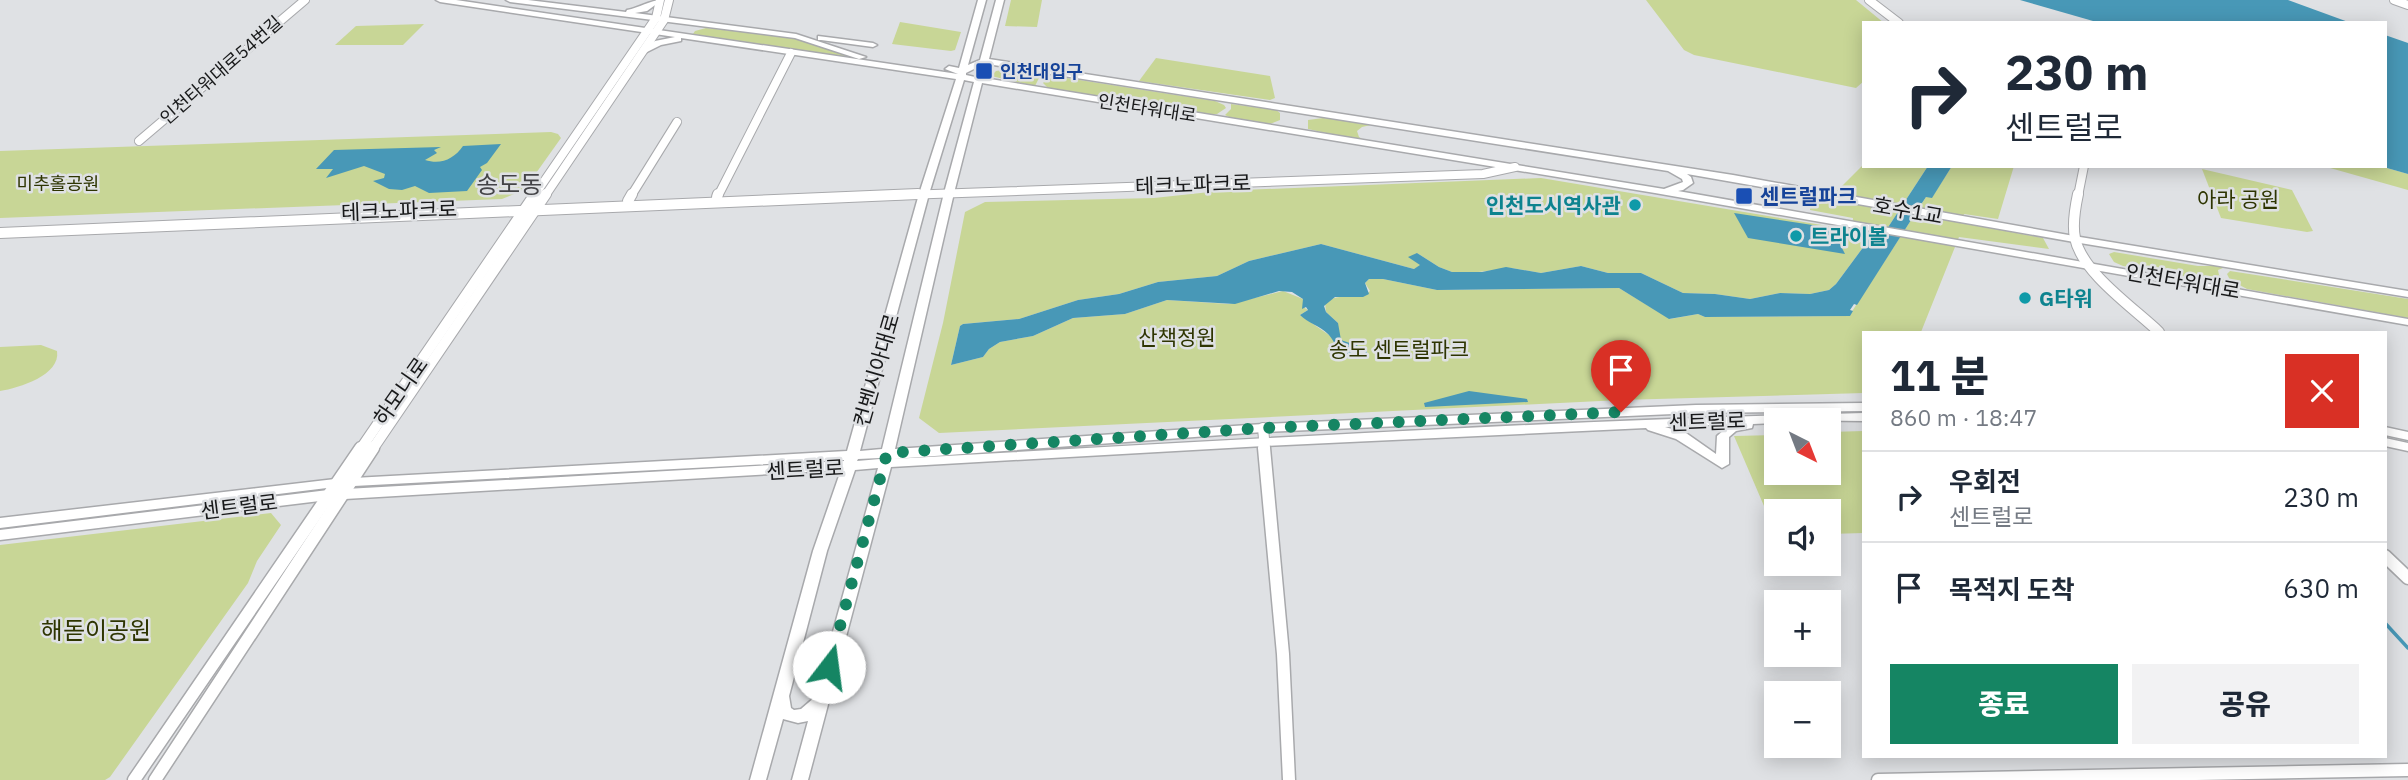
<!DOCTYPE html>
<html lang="ko">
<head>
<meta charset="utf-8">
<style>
	:root { --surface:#fff; --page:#f2f2f3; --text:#1f2937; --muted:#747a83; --line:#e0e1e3; --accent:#158563 }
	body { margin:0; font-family:"IBM Plex Sans","Noto Sans KR",sans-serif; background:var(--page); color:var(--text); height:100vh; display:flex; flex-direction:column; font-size:26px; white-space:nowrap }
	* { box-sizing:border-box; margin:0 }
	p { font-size:23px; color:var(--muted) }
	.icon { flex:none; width:38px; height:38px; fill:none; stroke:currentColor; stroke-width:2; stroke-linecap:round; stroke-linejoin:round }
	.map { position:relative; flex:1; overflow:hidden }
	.details { position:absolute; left:1862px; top:331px; width:525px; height:427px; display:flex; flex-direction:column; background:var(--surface); border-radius:0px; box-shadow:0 4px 18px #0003 }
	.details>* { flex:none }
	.guide { position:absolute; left:1862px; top:21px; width:525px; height:147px; border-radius:0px; box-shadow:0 4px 18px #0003; background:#fff; color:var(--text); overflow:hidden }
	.needle { width:46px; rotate:138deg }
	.controls { position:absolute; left:1764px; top:408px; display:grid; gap:14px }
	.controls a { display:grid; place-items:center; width:77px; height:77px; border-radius:0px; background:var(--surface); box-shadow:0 4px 18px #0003; font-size:35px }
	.pin { position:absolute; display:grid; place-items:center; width:60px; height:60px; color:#fff; margin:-72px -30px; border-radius:50% 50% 50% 0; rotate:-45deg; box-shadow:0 0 7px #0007 }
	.pin .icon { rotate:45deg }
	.me { position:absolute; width:77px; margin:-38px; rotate:15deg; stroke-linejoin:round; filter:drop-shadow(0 0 5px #0008) }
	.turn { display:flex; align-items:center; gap:24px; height:147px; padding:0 28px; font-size:32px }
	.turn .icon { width:91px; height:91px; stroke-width:2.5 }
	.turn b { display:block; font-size:49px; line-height:60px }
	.round { display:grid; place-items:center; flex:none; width:74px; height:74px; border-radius:0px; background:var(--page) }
	.headline { display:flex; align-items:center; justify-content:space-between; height:119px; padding:0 28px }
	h1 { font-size:42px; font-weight:800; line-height:52px }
	.action { display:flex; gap:14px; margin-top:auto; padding:14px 28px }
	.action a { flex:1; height:80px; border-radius:0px; background:var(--accent); color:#fff; font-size:28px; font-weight:800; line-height:80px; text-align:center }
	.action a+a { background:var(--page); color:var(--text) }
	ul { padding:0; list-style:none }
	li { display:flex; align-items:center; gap:21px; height:91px; padding:0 28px; border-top:2px solid var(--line) }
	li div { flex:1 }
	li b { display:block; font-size:26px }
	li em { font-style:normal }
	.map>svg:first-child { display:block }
	.green { fill:#c8d696 }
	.water { fill:#4898b7 }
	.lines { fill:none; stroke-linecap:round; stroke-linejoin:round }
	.stream { stroke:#4898b7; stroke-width:3.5 }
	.tertiary-far2-casing { stroke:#a8a9ac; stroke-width:10 }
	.tertiary-far1-casing { stroke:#a8a9ac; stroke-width:12 }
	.tertiary-casing { stroke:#a8a9ac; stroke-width:15 }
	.secondary-casing { stroke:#a8a9ac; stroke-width:3 }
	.tertiary-far2 { stroke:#fff; stroke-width:8 }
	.tertiary-far1 { stroke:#fff; stroke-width:10 }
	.tertiary { stroke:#fff; stroke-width:12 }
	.secondary { fill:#fff; fill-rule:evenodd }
	.route { stroke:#158563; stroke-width:12; stroke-dasharray:0 21.6 }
	.transit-dot { fill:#1a4fb4; stroke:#dfe1e4; stroke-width:2.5 }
	.culture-dot { fill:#0f9aa8; stroke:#dfe1e4; stroke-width:2.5 }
	.labels { text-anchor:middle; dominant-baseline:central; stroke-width:5; stroke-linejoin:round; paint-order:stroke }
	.far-street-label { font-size:18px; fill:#18191a; stroke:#dfe1e4 }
	.far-transit-label { font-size:18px; font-weight:bold; fill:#164399; stroke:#dfe1e4; text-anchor:start }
	.far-park-label { font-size:18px; fill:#2e3501; stroke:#dfe1e4 }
	.street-label { font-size:21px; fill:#18191a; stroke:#dfe1e4 }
	.transit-label { font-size:21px; font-weight:bold; fill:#164399; stroke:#dfe1e4; text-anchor:start }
	.park-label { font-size:21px; fill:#2e3501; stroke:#dfe1e4 }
	.culture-label { font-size:21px; font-weight:bold; fill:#0d838f; stroke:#dfe1e4; text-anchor:start }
	.quarter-label { font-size:24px; fill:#444447; stroke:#dfe1e4 }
	.near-park-label { font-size:24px; fill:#2e3501; stroke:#dfe1e4 }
</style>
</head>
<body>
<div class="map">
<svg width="2408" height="780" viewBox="0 0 2408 780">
	<rect width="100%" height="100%" fill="#dfe1e4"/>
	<g class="green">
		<path d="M1011 0H1042L1037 27 1005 26Z"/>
		<path d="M1646 0H1856L1884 23H1864V81L1856 88 1694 55 1684 50Z"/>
		<path d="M900 22 961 32 955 50 951 51 892 44Z"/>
		<path d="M424 24 403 45H335L356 26Z"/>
		<path d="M706 28 791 37 862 60 693 34 695 31Z"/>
		<path d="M1156 58 1270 76 1275 98 1270 100 1139 81Z"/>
		<path d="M1010 69 1047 73 1049 74 1039 78 1035 86 991 76 996 71Z"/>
		<path d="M1060 77 1215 101 1224 105 1226 108 1217 114H1204L1048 88 1043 83 1047 79Z"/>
		<path d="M1231 104 1276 110 1280 113V120L1270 124 1229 117 1225 115 1231 109Z"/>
		<path d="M1323 118 1375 124 1362 127 1357 131 1359 137 1367 142 1308 129V120Z"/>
		<path d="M551 132 558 134 561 138 524 190 502 199 0 218V151Z"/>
		<path d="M1864 164V166H1928L1883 235 1873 234 1836 284 1829 290 1810 294 1780 293 1750 299 1715 294 1683 293 1641 273H1608L1581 266 1541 273 1512 268 1470 273 1452 272 1439 267 1417 253 1421 266 1414 269 1321 244 1249 261 1217 276 1158 282 1119 294 1078 300 1019 319 963 324 960 326 951 365 983 357 989 349 1000 342 1033 336 1073 318 1125 314 1167 300 1229 304 1283 291 1303 299V307L1308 310 1300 315 1329 335 1338 323 1326 312 1325 303C1340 291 1357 301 1370 291L1365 283 1369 279H1383L1437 290 1619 288 1670 319 1698 314 1705 317 1849 316 1926 197H1932L1952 166H2014L1998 219 1964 214 1962 223 2043 238 2049 249 1959 237 1921 332H1864V393L1621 400 939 433 919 418 943 323 965 212 985 202 1154 198 1219 191 1541 178 1852 230 1853 218 1810 210 1811 198 1854 204V194L1837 191Z"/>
		<path d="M2323 166H2380L2408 174V190Z"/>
		<path d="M2202 169 2292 190 2313 231 2307 232 2221 218Z"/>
		<path d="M2114 252 2198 266H2221L2223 268 2218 270 2219 275 2229 284 2123 266 2114 262 2109 254Z"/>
		<path d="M2230 271 2408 299V318L2247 289 2230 280 2227 274Z"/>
		<path d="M41 345 57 351C61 375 19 388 0 391V347Z"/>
		<path d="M1864 431V533L1829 534V511H1776V534L1734 436 1776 435V472H1829V432Z"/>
		<path d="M271 513 281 525 257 561 248 583 110 777 105 780H0V545Z"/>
	</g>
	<g class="water">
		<path d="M2020 0H2288L2351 23H2100Z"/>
		<path d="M2385 35 2408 43V174L2380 166H2385Z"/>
		<path d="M501 144 487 163 480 167 482 170 467 191 429 193 415 186 402 190 389 189 373 181 384 178 385 174 364 166 326 178 333 169H316L334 150 441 147 434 150 437 153 425 160C441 165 454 159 463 146Z"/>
		<path d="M1928 166H1952L1932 198 1926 197 1920 206 1857 305 1854 304 1850 310 1853 311 1850 316 1705 317 1698 314 1669 319 1619 288 1437 290 1383 279H1369L1365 283 1369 294 1363 297H1335L1324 306 1326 312 1338 323 1341 340 1367 349V353C1339 369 1340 346 1328 334 1320 326 1308 323 1300 315L1308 310 1306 307 1302 309 1303 299 1292 292 1279 291 1235 304 1167 300 1125 314 1073 318 1033 336 1000 342 989 349 983 357 951 365 960 326 963 324 1019 319 1078 300 1119 294 1158 282 1217 276 1249 261 1321 244 1414 269 1420 265 1408 257 1417 253 1439 267 1452 272H1482L1506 267 1541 273 1581 266 1608 273H1641L1683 293 1715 294 1750 299 1780 293 1810 294 1829 290 1836 284 1873 234 1883 235Z"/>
		<path d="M1734 213 1832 228 1845 254 1748 238Z"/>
		<path d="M1469 391 1527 399 1528 402 1425 407 1424 403Z"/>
	</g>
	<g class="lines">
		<path class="stream" d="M2385 623 2408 648"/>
		<defs>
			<g id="tertiary-far2">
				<path d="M1869 0 1899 23"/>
				<path d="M2394 0 2408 5"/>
				<path d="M139 141 305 0"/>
				<path d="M534 196 656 18 660 0"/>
				<path d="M545 196 664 20 669 0"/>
				<path d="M631 196 677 122"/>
				<path d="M718 196 791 53"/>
				<path d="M877 196 1483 174 1515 167"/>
				<path d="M2078 196 2084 166"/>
			</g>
			<g id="tertiary-far1">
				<path d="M2078 194C2075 208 2072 224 2075 238 2082 273 2134 308 2159 332"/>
				<path d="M717 197 718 194"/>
				<path d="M628 201 632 194"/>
				<path d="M0 233 918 194"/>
				<path d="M1263 428 1265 450"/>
				<path d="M360 450 535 194"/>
				<path d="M372 450 546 194"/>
			</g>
			<g id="tertiary">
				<path d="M1264 448 1283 654 1289 780"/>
				<path d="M2385 556 2408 578"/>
				<path d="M134 780 361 448"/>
				<path d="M155 780 373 448"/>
				<path d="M1878 780 2408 770"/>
			</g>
			<g id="secondary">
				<path d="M436 0H456L958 74 945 69 949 66 959 68 978 0H986L968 65 980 60 996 0H1004L989 59 1733 175 2074 236 2408 291V297L2074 242 1687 174 1691 177 1693 183 1683 190 1678 191 2408 319V325L1655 193 982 83 954 193 895 449 1263 424 1696 405 1864 403V411L1696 413 1263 432 893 459C1216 441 1540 421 1864 413V421L1776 420V423L1753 424 1752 428 1736 431 1729 437V464L1722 468 1676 439 1648 430 1646 428 1264 446 891 467 808 780H792L808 721 798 723 783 719 766 780H750L813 551 841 470 328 500 0 540V530L328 490 844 461V460L335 487 0 528V518L335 479 847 451 919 194 956 79 681 38V41L661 45 643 54 639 52 640 50 655 41 675 37 440 2ZM987 64 1668 171 1682 179 1683 182 1664 189 984 78ZM978 67 975 77 966 75V73ZM964 80 974 82 944 193 882 449 860 451 929 194ZM1731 424 1717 436 1716 454 1686 433 1665 427ZM880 458V459L857 461 858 459ZM878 468 815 697 801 709 794 710 791 708 789 696 827 551 855 470Z"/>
				<path d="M506 0H528L626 12 627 10C639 8 650 0 662 0L647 11 635 13 796 34 866 57 859 59 795 38 510 2Z"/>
				<path d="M818 36 873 43 877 45 873 47 821 40H818Z"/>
				<path d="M2385 427 2408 432V440L2385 435Z"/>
				<path d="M2385 438 2408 443V451L2385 446Z"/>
			</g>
		</defs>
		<use href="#tertiary-far2" class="tertiary-far2-casing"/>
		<use href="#tertiary-far1" class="tertiary-far1-casing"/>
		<use href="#tertiary" class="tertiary-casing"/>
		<use href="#secondary" class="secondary-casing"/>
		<use href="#tertiary-far2" class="tertiary-far2"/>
		<use href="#tertiary-far1" class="tertiary-far1"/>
		<use href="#tertiary" class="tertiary"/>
		<use href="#secondary" class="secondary"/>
	</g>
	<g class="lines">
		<path class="route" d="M829 667 887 453 1264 428 1621 412"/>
	</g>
	<g class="transit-dot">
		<rect x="975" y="62" width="18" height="18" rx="3.5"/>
		<rect x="1735" y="187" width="18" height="18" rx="3.5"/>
	</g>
	<g class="culture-dot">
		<circle cx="1635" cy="205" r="7"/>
		<circle cx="1796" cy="236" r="7"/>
		<circle cx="2025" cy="298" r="7"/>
	</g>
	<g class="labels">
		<g class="far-street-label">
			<text transform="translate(221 70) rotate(-41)">인천타워대로54번길</text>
			<text transform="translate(1147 108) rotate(9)">인천타워대로</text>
		</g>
		<g class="far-transit-label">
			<text x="1000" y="71">인천대입구</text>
		</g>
		<g class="far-park-label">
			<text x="58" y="183">미추홀공원</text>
		</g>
		<g class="street-label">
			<text transform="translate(1193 184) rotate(-2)">테크노파크로</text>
			<text transform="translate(399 210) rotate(-2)">테크노파크로</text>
			<text transform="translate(1908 210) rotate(10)">호수1교</text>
			<text transform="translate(2183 281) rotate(10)">인천타워대로</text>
			<text transform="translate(876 370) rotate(-74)">컨벤시아대로</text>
			<text transform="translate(400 391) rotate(-55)">하모니로</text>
			<text transform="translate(1707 421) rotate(-2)">센트럴로</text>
			<text transform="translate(805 469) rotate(-3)">센트럴로</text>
			<text transform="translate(239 506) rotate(-7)">센트럴로</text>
		</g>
		<g class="transit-label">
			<text x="1760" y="196">센트럴파크</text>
		</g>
		<g class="park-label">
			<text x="2238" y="199">아라 공원</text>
			<text x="1177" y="337">산책정원</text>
			<text x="1399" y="349">송도 센트럴파크</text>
		</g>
		<g class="culture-label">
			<text x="1621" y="205" text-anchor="end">인천도시역사관</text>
			<text x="1810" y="236">트라이볼</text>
			<text x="2039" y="298">G타워</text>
		</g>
		<g class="quarter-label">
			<text x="509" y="184">송도동</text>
		</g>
		<g class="near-park-label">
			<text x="96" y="630">해돋이공원</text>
		</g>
	</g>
</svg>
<div class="controls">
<a><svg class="needle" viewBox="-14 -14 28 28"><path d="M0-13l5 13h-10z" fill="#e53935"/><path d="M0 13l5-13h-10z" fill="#747a83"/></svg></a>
<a><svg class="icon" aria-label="sound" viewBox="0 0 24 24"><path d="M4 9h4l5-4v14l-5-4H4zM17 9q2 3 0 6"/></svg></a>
<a>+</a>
<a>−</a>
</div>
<div class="pin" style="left:1621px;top:412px;background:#d93025"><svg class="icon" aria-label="arrive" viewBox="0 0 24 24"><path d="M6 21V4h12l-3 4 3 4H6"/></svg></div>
<svg class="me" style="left:829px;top:667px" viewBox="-20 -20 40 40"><circle r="19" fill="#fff"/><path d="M0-13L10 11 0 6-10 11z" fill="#158563"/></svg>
<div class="guide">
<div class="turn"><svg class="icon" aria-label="right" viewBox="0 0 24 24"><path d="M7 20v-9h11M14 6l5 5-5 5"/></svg><div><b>230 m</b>센트럴로</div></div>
</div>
<section class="details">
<div class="headline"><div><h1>11 분</h1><p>860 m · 18:47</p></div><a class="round" style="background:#d93025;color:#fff"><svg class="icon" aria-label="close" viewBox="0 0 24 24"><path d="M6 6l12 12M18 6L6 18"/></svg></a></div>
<ul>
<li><svg class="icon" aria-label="right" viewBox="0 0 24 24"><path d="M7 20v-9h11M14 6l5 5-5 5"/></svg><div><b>우회전</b><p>센트럴로</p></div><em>230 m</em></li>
<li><svg class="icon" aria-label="arrive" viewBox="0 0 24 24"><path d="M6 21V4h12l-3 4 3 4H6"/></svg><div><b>목적지 도착</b></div><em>630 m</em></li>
</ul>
<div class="action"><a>종료</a><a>공유</a></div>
</section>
</div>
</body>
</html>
